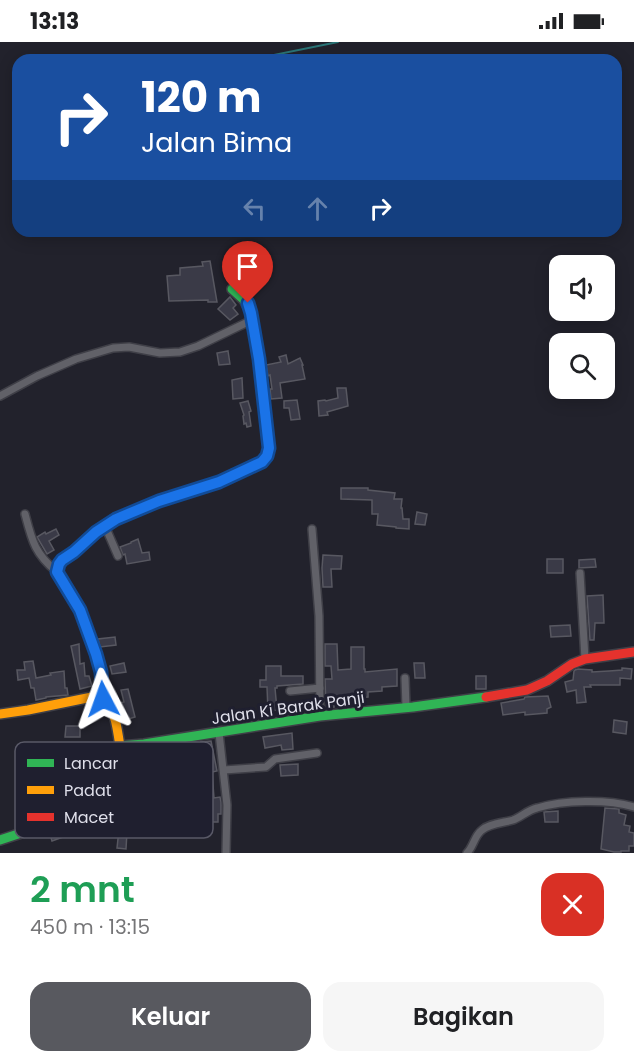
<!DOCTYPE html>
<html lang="id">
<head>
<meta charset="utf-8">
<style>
	:root { --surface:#fff; --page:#f6f6f6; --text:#202124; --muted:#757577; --accent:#58595f }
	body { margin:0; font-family:Poppins,sans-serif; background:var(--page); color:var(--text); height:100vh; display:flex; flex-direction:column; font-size:22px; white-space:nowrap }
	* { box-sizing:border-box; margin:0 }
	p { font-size:20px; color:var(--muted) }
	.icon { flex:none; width:33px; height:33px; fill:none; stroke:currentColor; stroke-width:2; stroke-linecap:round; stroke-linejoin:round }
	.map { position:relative; height:811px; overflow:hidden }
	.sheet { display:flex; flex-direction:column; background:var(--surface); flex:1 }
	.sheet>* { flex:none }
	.banner { position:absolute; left:12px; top:12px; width:610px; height:183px; border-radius:18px; box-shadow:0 3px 15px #0003; background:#1a4fa0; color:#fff; overflow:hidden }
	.controls { position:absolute; left:549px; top:213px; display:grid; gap:12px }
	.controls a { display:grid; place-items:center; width:66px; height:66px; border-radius:12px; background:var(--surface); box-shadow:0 3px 15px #0003; font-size:30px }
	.pin { position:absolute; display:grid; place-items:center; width:51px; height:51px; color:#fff; margin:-62px -26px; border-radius:50% 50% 50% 0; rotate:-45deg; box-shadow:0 0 6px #0007 }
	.pin .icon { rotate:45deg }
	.me { position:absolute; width:66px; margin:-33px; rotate:356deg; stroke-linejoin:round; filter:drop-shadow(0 0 4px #0008) }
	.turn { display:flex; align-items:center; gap:21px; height:126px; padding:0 30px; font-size:27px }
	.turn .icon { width:78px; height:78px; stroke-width:2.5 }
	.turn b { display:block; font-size:42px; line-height:51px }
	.lanes { display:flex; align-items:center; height:57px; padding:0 30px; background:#0003; justify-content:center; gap:30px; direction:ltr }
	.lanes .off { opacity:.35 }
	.round { display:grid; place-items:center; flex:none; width:63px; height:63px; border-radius:18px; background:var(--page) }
	.headline { display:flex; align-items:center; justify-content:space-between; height:102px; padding:0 30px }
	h1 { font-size:36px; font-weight:600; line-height:45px; color:#1e9e55 }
	.primary-button { display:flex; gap:12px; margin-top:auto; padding:12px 30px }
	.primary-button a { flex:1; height:69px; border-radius:18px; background:var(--accent); color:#fff; font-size:24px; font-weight:600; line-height:69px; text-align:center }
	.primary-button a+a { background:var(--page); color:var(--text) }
	.status { display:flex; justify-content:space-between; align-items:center; height:42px; padding:0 30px; background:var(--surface); direction:ltr }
	.status svg { height:16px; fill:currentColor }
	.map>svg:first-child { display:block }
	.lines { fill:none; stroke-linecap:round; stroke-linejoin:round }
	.stream { stroke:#2b7678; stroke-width:2 }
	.building { fill:#3a3a47; stroke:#585861; stroke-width:1.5 }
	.street-casing { stroke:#3f3f47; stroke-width:10 }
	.fast-casing { stroke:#3f3f47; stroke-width:12 }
	.slow-casing { stroke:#3f3f47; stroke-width:12 }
	.jam-casing { stroke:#3f3f47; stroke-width:12 }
	.street { stroke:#616168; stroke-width:7 }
	.fast { stroke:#30b455; stroke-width:9 }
	.slow { stroke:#ff9f0a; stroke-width:9 }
	.jam { stroke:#e5322d; stroke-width:9 }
	.route-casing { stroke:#114b97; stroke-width:15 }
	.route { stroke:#1a73e8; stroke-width:10 }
	.labels { text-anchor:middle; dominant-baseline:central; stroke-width:6; stroke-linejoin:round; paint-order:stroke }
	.street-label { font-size:16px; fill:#dfdfea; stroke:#1f1f2f }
	.key { fill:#1f1f2f; stroke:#595967; stroke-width:1.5 }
	.key-label { font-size:16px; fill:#dfdfea }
</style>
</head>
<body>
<div class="status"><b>13:13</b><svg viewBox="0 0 49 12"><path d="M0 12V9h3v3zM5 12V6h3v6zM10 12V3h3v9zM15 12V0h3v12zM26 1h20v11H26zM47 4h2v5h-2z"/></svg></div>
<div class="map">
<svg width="634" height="811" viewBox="0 0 634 811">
	<rect width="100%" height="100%" fill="#22222c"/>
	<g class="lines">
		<path class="stream" d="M249 18 338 0"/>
	</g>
	<g class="building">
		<path d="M210 219 217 260H208V258L169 259 167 234 180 233V226L203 224 202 220Z"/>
		<path d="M230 255 236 263 233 266 238 272 230 278 218 267Z"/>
		<path d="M228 309 230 322 219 323 217 311Z"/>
		<path d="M286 313 288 322 300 316 303 323H302L305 337 280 341 282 356 271 357 270 347H272L270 333 268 334 266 323 281 320 279 315Z"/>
		<path d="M242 336 243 356 233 357 232 338Z"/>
		<path d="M337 346H346L348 364 327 370 328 373 319 374 318 359 325 358 326 359 338 356Z"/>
		<path d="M297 358 300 377 291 378 289 366H284V359Z"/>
		<path d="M248 359 251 369 249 370 251 384 247 385 246 381 244 382 243 374 244 373 240 361Z"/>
		<path d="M341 446H368V448L395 451 394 457H402L401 466H402L403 477H409V487L396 486V485L377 483 378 472H372V458L341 457Z"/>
		<path d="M417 470 427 472 425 483 415 482Z"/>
		<path d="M56 487 59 493 49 499 54 508 47 512 37 495 45 490 46 492Z"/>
		<path d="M138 497 142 511 149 510 150 518 127 522 125 512 123 513 120 505 131 501V500Z"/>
		<path d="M323 513 342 514 341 527H331L332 545H323L322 526Z"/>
		<rect x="547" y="517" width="16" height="14"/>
		<path d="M595 517 596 525 579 526V518Z"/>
		<path d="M603 553 604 581H595L594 598H590L587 554Z"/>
		<path d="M570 583 571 594 551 595 550 584Z"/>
		<path d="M115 595 116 603 100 605 98 597Z"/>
		<path d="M79 602 80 622 84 621 85 634H89L92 644 80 647 71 604Z"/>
		<path d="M325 602H337L338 628 351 627V605H364V627H365V630L397 627V644L382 645V649L368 650V655L345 657V660H334V665L326 666 325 637H332L331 624H325Z"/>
		<path d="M33 619 36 636 51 633 50 631 64 629 65 646H67L68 653 46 655V656L36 658 34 646H31L29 636 18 638 17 628H25L24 620Z"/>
		<path d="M124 621 126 630 112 632 110 624Z"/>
		<path d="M414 621H424L425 636H415Z"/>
		<path d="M266 624H281V634H303V642L277 644V646H275L277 668 268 669 267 645H260V638H266Z"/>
		<path d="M622 626 632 627 631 637 620 636V643H590L591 645H584L586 660 577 661 576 648 567 650 565 640 573 638 574 629 575 628 578 627 592 628V630L609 629 622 628Z"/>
		<rect x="476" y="634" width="10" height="13"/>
		<path d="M128 647 135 675 125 678 120 661 124 660 121 648Z"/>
		<path d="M548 654 551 665 547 667V671L525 673V670L503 673 501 661 524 657 525 655Z"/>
		<path d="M614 678 627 680 626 692 613 690Z"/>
		<path d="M66 684H80V695H65Z"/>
		<path d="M292 691 293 707 282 708 281 703 265 706 263 695Z"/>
		<path d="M211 699 217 729 212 730 214 756 220 755 221 760V772H218V780H207V772H194L193 762H206L203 726 187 728V736L178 737V726L165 728 164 724 149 725 148 721H140V709L162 707V706L188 702V703L202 702 201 700Z"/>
		<path d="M298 722V733L281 734 280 723Z"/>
		<path d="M137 759 149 760 147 774H157L156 788 146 787V791L127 790 126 807 117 806 120 778 134 779Z"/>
		<path d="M605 766 619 767V771L626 773 624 783 630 784 629 790 634 791V804H629V809H621V810H614L601 807Z"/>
		<path d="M558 769V780H545L544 770Z"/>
		<path d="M88 778 89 788 62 792 63 795 52 799 49 789 77 779Z"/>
	</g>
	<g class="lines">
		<defs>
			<g id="street">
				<path d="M0 354 37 334 76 317 113 306 129 305 160 311 180 310 198 304 252 278"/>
				<path d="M25 472C32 499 35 512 57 530"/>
				<path d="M105 484 118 514"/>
				<path d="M312 487 319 574 320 674"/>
				<path d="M580 531 585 617"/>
				<path d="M405 636 406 665"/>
				<path d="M290 649 320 646"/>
				<path d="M219 691 227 763 226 811"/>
				<path d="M44 716 78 710 120 704"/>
				<path d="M224 728 266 725 275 717 317 711"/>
				<path d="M467 811C474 804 474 794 482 788 490 781 503 781 513 778 521 775 528 768 537 766 563 758 608 757 634 765"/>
			</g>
			<g id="fast">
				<path d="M103 657 101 630 90 594 80 568 57 530 59 522 96 490 116 477 159 459 218 440 262 419 269 410 262 339 251 271 244 258 232 247"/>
				<path d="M0 798 121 758 125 754 126 749 120 704 144 702 320 674 413 665 486 655"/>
			</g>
			<path id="slow" d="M0 672 28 668 92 655C117 660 116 683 120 704"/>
			<path id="jam" d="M486 655 527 648 547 639 572 622 585 617 634 610"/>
		</defs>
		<use href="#street" class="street-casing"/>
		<use href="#fast" class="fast-casing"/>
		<use href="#slow" class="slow-casing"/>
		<use href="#jam" class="jam-casing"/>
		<use href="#street" class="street"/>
		<use href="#fast" class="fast"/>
		<use href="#slow" class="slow"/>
		<use href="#jam" class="jam"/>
	</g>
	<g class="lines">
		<defs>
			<path id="route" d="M103 657 101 630 96 612 80 568 57 530 59 522 62 518 74 510 96 490 116 477 159 459 219 440 262 420 267 414 269 406 259 317 251 271 248 261"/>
		</defs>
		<use href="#route" class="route-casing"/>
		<use href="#route" class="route"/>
	</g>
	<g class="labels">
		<g class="street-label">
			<text transform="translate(288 666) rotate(-8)">Jalan Ki Barak Panji</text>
		</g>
	</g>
	<rect x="15" y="700" width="198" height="96" rx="9" class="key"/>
	<rect x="27" y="717" width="27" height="8" fill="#30b455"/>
	<rect x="27" y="744" width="27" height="8" fill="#ff9f0a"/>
	<rect x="27" y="771" width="27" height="8" fill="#e5322d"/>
	<g class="key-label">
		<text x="64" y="727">Lancar</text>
		<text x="64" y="754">Padat</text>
		<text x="64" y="781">Macet</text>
	</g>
</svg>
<div class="controls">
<a><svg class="icon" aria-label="sound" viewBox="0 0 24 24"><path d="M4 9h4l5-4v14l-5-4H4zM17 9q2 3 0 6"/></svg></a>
<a><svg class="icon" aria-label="search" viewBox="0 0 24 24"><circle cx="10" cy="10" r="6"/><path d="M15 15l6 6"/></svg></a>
</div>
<div class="pin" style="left:248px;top:261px;background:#d93025"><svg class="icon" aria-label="arrive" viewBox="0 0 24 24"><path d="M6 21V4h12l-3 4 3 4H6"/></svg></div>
<svg class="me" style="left:103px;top:657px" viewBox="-20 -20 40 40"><path d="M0-17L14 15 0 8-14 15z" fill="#1a73e8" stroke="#fff" stroke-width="4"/></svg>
<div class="banner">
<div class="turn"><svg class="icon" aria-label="right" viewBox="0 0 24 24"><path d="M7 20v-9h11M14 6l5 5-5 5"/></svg><div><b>120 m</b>Jalan Bima</div></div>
<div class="lanes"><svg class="icon off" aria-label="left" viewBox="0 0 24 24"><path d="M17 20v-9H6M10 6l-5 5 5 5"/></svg><svg class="icon off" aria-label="ahead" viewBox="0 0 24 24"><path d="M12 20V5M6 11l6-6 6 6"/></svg><svg class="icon" aria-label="right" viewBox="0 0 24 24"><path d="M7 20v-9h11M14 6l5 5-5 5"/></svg></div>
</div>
</div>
<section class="sheet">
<div class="headline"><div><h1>2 mnt</h1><p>450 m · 13:15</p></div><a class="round" style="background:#d93025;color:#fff"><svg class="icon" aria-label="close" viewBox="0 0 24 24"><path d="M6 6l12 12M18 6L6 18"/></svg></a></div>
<div class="primary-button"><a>Keluar</a><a>Bagikan</a></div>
</section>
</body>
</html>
